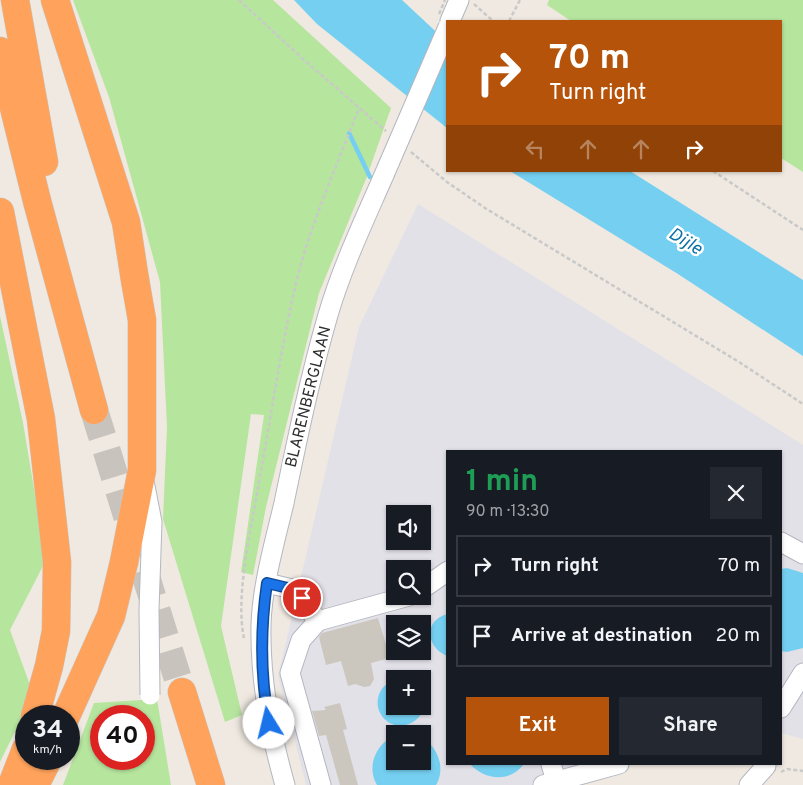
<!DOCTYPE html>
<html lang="en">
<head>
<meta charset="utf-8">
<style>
	:root { --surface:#171b24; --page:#242831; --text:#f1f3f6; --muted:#9ea1a6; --line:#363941; --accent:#b45309 }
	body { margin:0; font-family:Overpass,sans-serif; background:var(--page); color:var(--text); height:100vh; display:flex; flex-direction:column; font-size:19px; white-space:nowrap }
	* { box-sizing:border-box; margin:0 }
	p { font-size:16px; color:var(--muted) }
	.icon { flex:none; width:28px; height:28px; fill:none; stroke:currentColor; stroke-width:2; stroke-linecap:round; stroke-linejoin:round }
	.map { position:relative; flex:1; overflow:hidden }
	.side { position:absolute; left:446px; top:450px; width:336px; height:315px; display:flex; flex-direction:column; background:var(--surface); border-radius:0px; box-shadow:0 1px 4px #0004 }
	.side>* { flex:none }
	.top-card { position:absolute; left:446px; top:20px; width:336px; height:152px; border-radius:0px; box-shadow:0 1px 4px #0004; background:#b45309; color:#fff; overflow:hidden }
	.fabs { position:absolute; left:386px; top:505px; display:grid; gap:10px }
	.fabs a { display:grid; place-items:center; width:45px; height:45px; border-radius:0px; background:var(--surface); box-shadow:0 1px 4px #0004; font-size:25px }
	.speed { position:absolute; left:15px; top:705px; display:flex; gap:10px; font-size:25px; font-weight:700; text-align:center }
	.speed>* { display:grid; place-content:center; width:65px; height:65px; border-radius:50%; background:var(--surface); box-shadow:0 1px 4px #0004; line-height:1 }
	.speed small { font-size:12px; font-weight:400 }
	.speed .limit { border:8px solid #d22; background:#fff; color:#111 }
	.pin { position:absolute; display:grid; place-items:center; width:42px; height:42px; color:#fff; margin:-21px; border:2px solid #fff; border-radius:50%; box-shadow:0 1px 5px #0007 }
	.me { position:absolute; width:55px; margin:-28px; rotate:351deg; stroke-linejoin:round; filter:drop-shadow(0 0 4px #0008) }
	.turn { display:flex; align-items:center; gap:18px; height:105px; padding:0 20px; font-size:22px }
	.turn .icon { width:65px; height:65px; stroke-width:2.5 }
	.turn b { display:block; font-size:35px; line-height:42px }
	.lanes { display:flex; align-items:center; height:48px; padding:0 20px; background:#0003; justify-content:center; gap:25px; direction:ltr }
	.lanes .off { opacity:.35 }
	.round { display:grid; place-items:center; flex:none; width:52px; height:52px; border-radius:0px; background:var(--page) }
	.headline { display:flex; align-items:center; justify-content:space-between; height:85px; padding:0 20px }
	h1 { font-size:30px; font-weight:700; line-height:38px; color:#1e9e55 }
	.button { display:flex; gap:10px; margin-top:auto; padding:10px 20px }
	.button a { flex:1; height:58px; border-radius:0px; background:var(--accent); color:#fff; font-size:20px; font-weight:700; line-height:58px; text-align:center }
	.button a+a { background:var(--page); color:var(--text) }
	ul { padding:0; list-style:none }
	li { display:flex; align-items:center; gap:15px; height:62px; margin:0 10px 8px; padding:0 10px; border:2px solid var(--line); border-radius:0px }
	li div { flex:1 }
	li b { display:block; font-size:19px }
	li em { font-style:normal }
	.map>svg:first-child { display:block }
	.industrial { fill:#e3e1e8; fill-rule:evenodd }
	.green { fill:#b6e59e; fill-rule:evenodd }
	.water { fill:#75cff0 }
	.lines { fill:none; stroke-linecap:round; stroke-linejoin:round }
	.stream { stroke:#75cff0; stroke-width:4.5 }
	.building { fill:#cbc7bf }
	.highway-tunnel { stroke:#c8c4bd; stroke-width:28; stroke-dasharray:28 14; stroke-linecap:butt }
	.minor-casing { stroke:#b4b7c1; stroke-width:21 }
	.highway-casing { stroke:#c9c9c9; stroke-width:29 }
	.path { stroke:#c9c9c9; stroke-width:2.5; stroke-dasharray:4 2.5; stroke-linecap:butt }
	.minor { stroke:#fff; stroke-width:19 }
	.highway { stroke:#ffa35c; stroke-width:28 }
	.minor-bridge-casing { stroke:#b4b7c1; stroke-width:21; stroke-linecap:butt }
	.highway-bridge-casing { stroke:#c9c9c9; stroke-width:29; stroke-linecap:butt }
	.path-bridge { stroke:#c9c9c9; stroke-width:2.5; stroke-dasharray:4 2.5; stroke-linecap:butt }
	.minor-bridge { stroke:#fff; stroke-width:19 }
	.highway-bridge { stroke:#ffa35c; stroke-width:28 }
	.route-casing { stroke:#114b97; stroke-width:12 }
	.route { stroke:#1a73e8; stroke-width:9 }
	.labels { text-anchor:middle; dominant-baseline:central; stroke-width:5; stroke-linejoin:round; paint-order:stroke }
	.street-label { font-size:16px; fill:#2e2e2e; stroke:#fff }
	.water-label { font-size:18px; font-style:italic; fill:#0d6fa3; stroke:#fff }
</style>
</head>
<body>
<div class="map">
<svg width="803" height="785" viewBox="0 0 803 785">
	<rect width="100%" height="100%" fill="#efe9e1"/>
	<path class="industrial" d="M418 204 803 445V739L781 733V451H448V764H627L546 785H306L278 676 359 327ZM395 514H422V541H395ZM395 569H422V596H395ZM395 624H422V651H395ZM395 679H422V706H395ZM395 734H422V761H395Z"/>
	<g class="green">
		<path d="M73 0H273L391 108 366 179 319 293 266 507 253 575 241 572 264 415 251 414 221 626 242 715 225 722 163 519 167 427 160 282 109 97Z"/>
		<path d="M549 0H803V172L781 158V21H571L547 5Z"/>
		<path d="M0 316 23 423 46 560 10 630 31 688 27 707 0 762Z"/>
		<path d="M157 699 171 785H63L94 703ZM101 716H144V759H101Z"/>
	</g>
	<g class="water">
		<path d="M294 0H402L447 42V128L317 24Z"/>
		<path d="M510 171H630L803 280V356L678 274Z"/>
		<path d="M787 568 803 573V648L787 652 781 651V569Z"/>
		<path d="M447 614H448L447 656C426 647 423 621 447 614Z"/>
		<path d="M395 680V706H422L423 691C424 696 426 701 425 706 421 722 402 731 388 722 371 710 376 685 395 680Z"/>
		<path d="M395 735V761H422L423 738C438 748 446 768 436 785H377C366 766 376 744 395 735Z"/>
		<path d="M470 764H524C510 783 484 780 470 764Z"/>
	</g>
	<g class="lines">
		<path class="stream" d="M349 133 370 177"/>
	</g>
	<g class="building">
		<path d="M378 618 390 658 371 663 374 679 370 686 364 687 355 684 348 686 341 661 326 665 319 637 322 633Z"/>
		<path d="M340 703 347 729 343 730 358 785H340L326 735 319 736 312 711 326 710 324 707Z"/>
	</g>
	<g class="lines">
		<path class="highway-tunnel" d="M94 410 182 692"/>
		<defs>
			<g id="minor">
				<path d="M450 21 459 0"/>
				<path d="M781 542 803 554"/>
				<path d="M267 583 292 589 301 598 318 621 409 596"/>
				<path d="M422 589 448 571"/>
				<path d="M318 621 301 640 290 673 321 785"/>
				<path d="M781 708 803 673"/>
				<path d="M551 764 556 781"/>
				<path d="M285 785C270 731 260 682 261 625 262 586 275 541 284 503 297 440 310 377 328 315 342 267 364 221 384 175"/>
				<path d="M543 785 619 764"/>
				<path d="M749 785 766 766"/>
			</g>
			<g id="highway">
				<path d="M15 0 44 162"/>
				<path d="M55 0 126 222 135 280"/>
				<path d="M0 51 37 201 94 410"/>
				<path d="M0 212 41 419 57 562 56 631 49 666 35 716"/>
				<path d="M182 692 211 785"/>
				<path d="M66 716 111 616 124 562"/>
				<path d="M12 785 26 749"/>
				<path d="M35 785 48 759"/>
			</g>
		</defs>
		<use href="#minor" class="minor-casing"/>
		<use href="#highway" class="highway-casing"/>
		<g class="path">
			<path d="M239 0 303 59 386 131"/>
			<path d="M474 4 493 21"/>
			<path d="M509 21 520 0"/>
			<path d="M411 152 447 182 485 208 739 362 803 404"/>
			<path d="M713 171 803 230"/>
			<path d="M244 638C235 597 251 530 258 488 271 417 281 345 298 275 313 218 338 163 359 108"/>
			<path d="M781 772 787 769 803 771"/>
		</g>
		<use href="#minor" class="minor"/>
		<use href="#highway" class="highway"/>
		<defs>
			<g id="minor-bridge">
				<path d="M384 175 448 27"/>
				<path d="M144 481 152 522 149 610 150 695"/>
			</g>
			<path id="highway-bridge" d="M124 562 142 470V320L135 280"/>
		</defs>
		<use href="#minor-bridge" class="minor-bridge-casing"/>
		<use href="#highway-bridge" class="highway-bridge-casing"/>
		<path class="path-bridge" d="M439 14 445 0"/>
		<use href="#minor-bridge" class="minor-bridge"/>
		<use href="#highway-bridge" class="highway-bridge"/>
	</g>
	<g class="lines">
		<defs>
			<path id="route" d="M269 723C260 675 260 631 267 583L292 589 302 598"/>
		</defs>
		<use href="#route" class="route-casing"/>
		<use href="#route" class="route"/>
	</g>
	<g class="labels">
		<g class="street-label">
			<text transform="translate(309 397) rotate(-76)">BLARENBERGLAAN</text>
		</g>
		<g class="water-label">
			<text transform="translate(685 242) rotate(31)">Dijle</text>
		</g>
	</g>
</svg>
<div class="fabs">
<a><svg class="icon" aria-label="sound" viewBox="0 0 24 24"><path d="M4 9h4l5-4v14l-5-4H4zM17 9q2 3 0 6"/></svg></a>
<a><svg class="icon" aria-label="search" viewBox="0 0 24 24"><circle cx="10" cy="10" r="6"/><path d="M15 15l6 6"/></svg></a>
<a><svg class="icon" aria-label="layers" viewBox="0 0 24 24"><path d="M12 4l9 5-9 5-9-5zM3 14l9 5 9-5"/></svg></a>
<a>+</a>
<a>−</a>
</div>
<div class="speed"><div>34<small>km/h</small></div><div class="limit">40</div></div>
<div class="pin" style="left:302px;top:598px;background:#d93025"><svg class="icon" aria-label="arrive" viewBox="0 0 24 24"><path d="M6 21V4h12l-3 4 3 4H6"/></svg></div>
<svg class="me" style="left:269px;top:723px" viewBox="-20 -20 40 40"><circle r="19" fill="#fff"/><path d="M0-13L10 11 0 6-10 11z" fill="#1a73e8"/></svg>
<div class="top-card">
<div class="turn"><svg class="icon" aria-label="right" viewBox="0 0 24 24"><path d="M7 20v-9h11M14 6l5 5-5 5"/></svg><div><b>70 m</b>Turn right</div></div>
<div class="lanes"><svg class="icon off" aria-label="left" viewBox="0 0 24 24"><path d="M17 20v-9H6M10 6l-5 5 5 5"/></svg><svg class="icon off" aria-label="ahead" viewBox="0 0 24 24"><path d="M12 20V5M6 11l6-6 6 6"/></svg><svg class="icon off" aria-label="ahead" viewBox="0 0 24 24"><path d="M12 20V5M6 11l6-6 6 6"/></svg><svg class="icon" aria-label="right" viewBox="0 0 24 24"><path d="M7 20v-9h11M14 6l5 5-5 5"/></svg></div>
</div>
<section class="side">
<div class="headline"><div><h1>1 min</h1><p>90 m · 13:30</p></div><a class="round"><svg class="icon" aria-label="close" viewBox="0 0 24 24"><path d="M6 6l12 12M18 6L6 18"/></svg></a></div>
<ul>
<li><svg class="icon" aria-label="right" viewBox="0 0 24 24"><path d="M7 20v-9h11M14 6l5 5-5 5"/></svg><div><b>Turn right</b></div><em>70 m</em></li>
<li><svg class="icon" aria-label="arrive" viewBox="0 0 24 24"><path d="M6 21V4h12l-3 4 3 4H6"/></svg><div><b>Arrive at destination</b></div><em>20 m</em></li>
</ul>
<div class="button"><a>Exit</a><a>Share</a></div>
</section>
</div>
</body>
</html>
